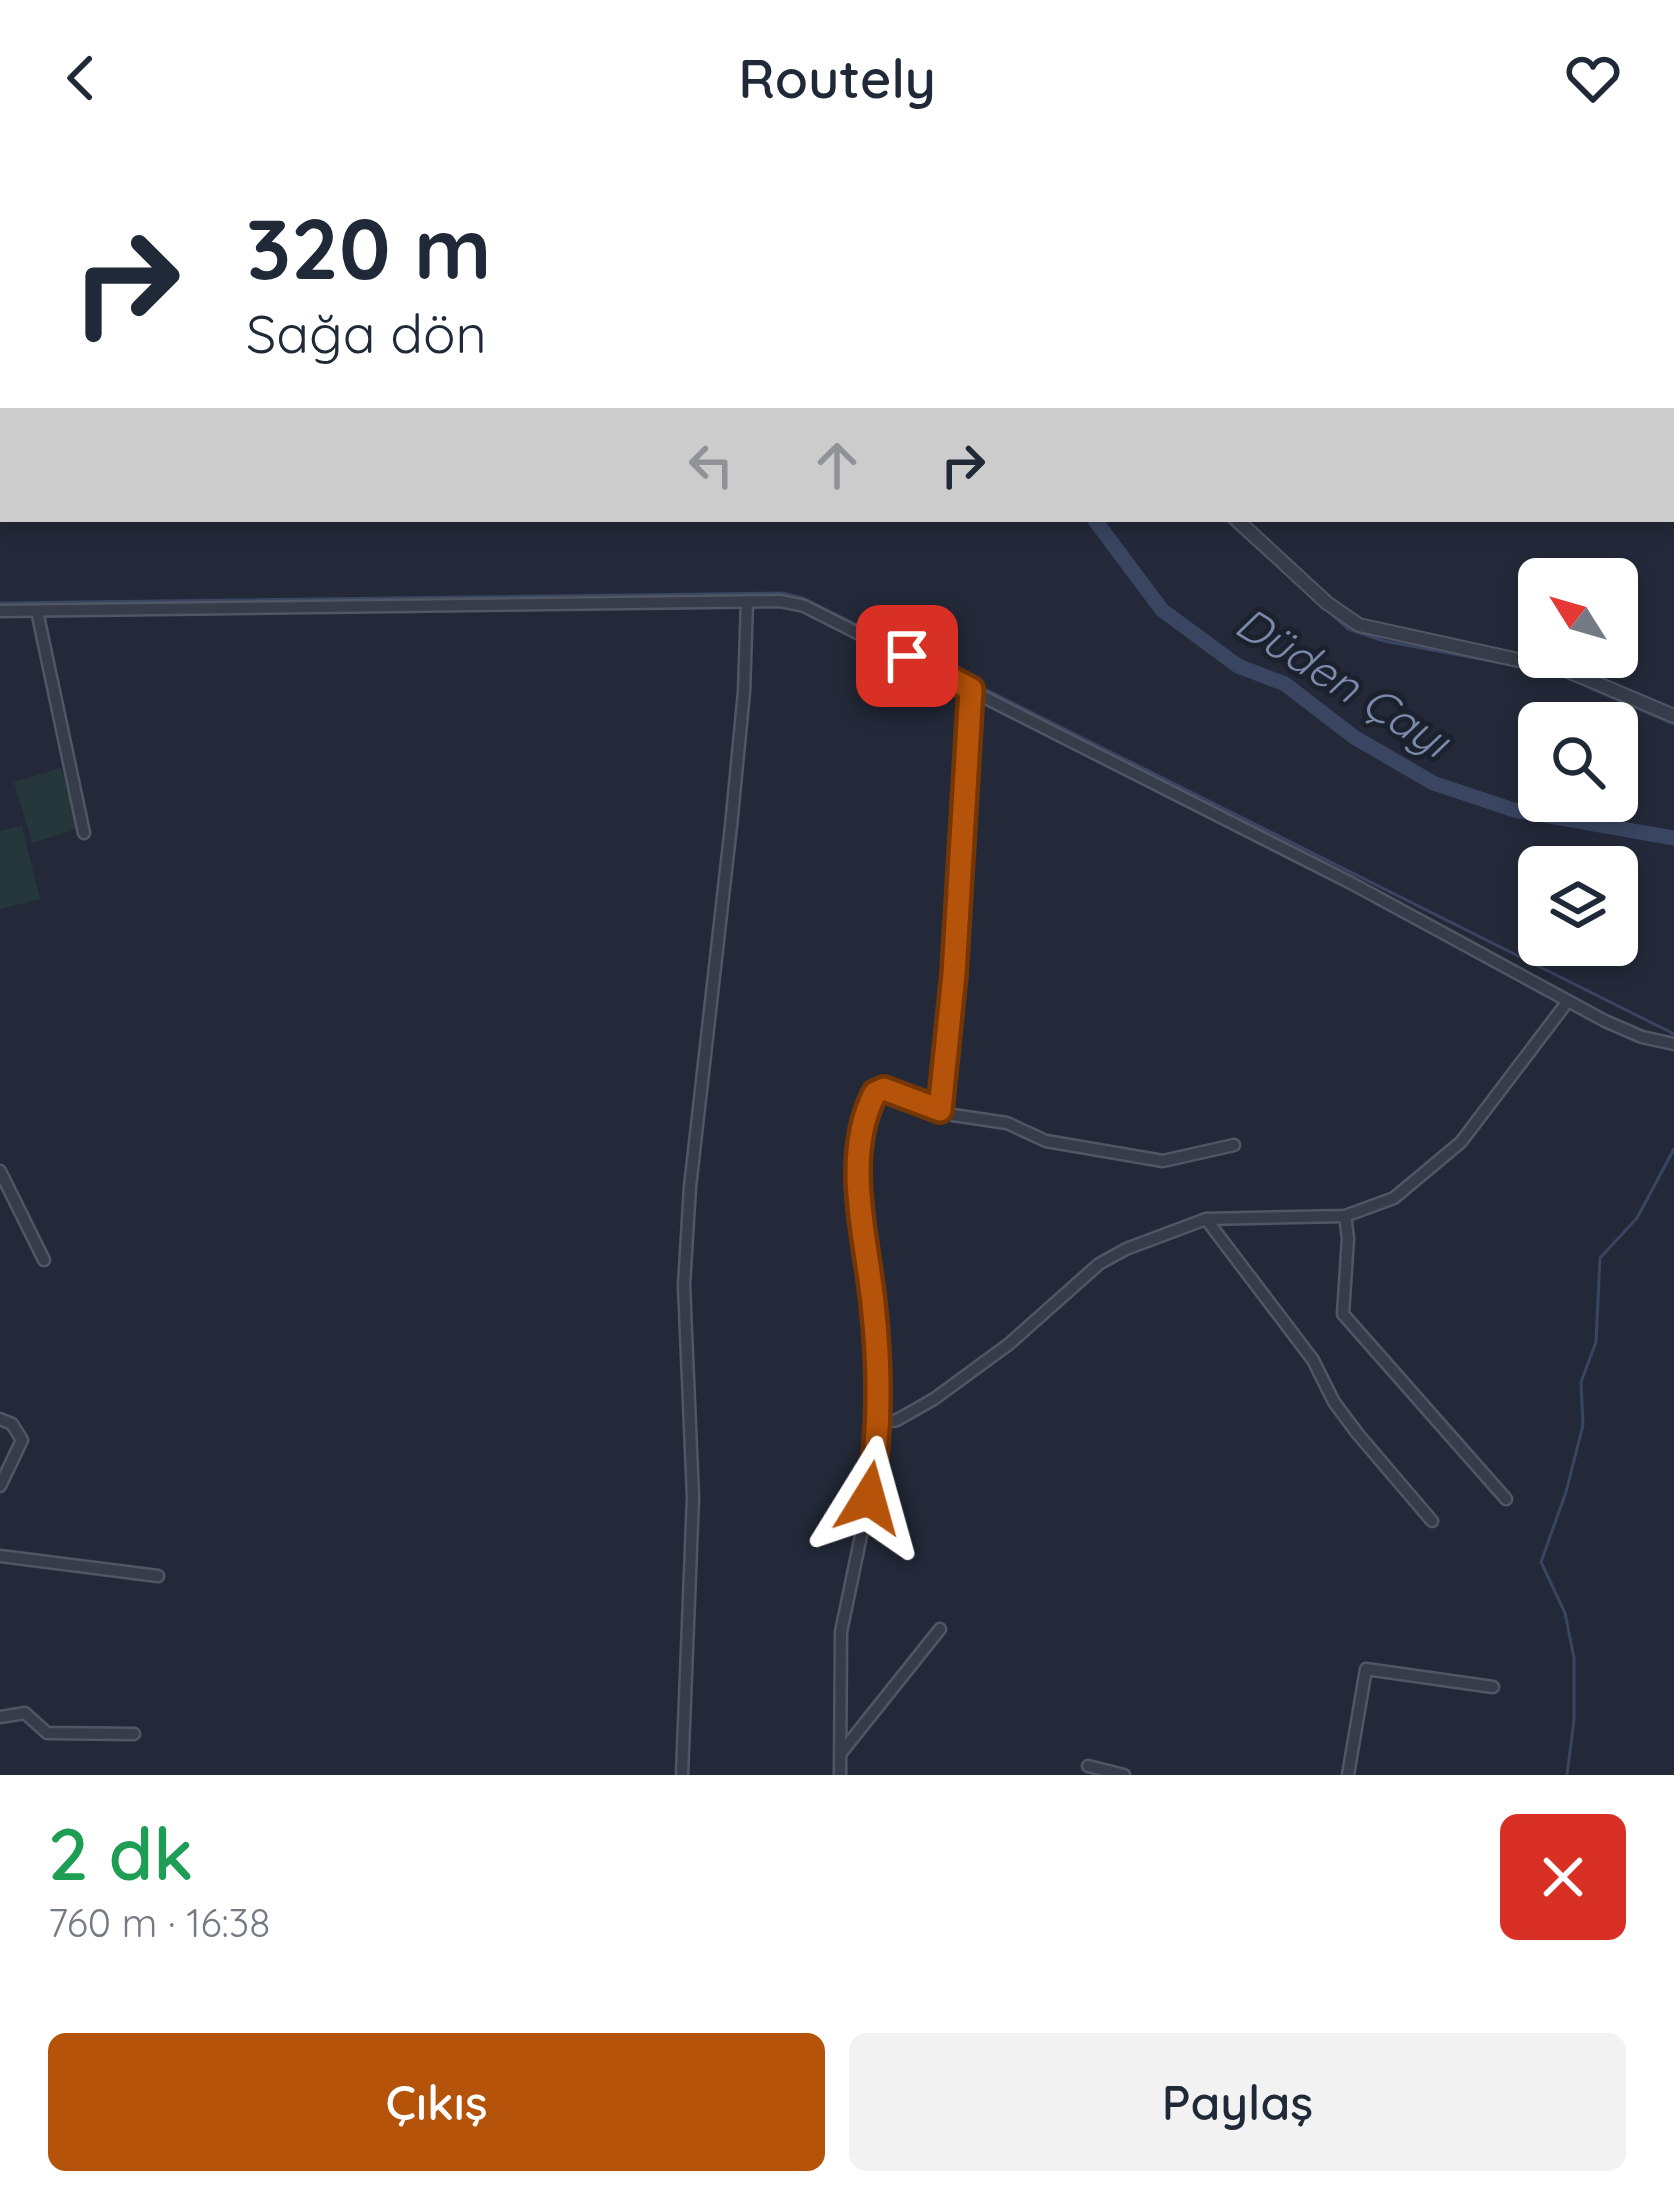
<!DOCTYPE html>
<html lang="tr">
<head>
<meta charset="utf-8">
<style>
	:root { --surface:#fff; --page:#f2f2f3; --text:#1f2937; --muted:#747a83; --accent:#b45309 }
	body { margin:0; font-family:Quicksand,sans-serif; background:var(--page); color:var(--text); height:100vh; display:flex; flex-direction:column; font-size:45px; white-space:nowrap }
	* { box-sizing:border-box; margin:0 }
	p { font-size:39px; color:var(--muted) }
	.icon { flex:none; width:66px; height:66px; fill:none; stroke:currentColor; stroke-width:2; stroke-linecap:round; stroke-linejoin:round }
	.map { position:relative; height:1619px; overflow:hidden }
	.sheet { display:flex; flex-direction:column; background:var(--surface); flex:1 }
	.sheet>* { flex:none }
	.hud { position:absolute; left:0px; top:0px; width:1674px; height:366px; box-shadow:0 6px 18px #0003; background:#fff; color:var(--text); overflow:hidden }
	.needle { width:78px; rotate:307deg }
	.tools { position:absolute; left:1518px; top:402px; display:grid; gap:24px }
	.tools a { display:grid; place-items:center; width:120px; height:120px; border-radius:18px; background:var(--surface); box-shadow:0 6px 18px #0003; font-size:60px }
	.pin { position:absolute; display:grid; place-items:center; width:102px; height:102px; color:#fff; margin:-51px; border-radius:24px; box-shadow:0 6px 18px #0006 }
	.me { position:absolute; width:132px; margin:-66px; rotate:8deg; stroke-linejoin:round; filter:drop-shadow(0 0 9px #0008) }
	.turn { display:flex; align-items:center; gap:42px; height:252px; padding:0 48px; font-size:54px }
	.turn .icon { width:156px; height:156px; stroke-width:2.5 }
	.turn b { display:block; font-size:84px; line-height:102px }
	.lanes { display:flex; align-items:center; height:114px; padding:0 48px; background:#0003; justify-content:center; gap:60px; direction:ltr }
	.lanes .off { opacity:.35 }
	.round { display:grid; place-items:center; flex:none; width:126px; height:126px; border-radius:18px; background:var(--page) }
	.summary { display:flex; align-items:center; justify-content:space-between; height:204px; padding:0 48px }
	h1 { font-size:72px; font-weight:600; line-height:90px; color:#1e9e55 }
	.primary-button { display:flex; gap:24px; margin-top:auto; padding:24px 48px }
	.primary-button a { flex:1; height:138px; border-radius:18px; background:var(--accent); color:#fff; font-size:48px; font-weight:600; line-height:138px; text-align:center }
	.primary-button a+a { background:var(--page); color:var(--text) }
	header { display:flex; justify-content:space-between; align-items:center; height:156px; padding:0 48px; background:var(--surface); font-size:54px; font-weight:600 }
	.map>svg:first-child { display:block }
	.airport { fill:#2d3443 }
	.green { fill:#26373b }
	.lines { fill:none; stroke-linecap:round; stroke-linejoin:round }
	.stream { stroke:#394561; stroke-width:3 }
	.river { stroke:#394561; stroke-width:15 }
	.minor-casing { stroke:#515664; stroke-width:15 }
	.tertiary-casing { stroke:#515664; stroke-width:16 }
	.minor { stroke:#363c49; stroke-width:10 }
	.tertiary { stroke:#363c49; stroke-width:12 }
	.route-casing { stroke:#753606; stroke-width:30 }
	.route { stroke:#b45309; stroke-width:21 }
	.labels { text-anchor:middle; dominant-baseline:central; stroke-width:10; stroke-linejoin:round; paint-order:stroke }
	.water-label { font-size:45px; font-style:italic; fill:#7b8aab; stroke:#1c212e }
</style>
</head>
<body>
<header><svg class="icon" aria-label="back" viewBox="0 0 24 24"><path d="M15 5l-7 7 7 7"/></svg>Routely<svg class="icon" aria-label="heart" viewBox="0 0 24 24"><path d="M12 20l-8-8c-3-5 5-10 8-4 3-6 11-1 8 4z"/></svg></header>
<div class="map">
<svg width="1674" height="1619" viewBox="0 0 1674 1619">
	<rect width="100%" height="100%" fill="#232938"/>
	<path class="airport" d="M863 0H1674V314L1671 3Z"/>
	<g class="green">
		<path d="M61 612 80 672 32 687 14 626Z"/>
		<path d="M22 670 40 743 0 753V675Z"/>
	</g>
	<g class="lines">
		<g class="stream">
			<path d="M0 163H3"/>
			<path d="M1225 363 1348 473 1384 485 1507 508"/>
			<path d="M0 447 782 437 803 442 1674 878"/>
			<path d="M1563 520 1674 568"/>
			<path d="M1567 1619 1574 1564V1502L1565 1457 1541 1406 1566 1336 1583 1269 1581 1226 1596 1186 1600 1102 1637 1062 1674 993"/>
		</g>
		<g class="river">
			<path d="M0 281 3 280"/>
			<path d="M1094 363 1162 454 1238 510 1285 528 1354 581 1433 627 1514 654 1674 682"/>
		</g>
		<defs>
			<g id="minor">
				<path d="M275 3 276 0"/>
				<path d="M415 3 417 0"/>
				<path d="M735 3 737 0"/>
				<path d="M0 455 780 445 804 450 1351 727 1605 865 1642 881 1674 888"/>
				<path d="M37 455 84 677"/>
				<path d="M941 954 954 819 971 533"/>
				<path d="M0 1015 44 1104"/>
				<path d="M1345 1060 1348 1082 1343 1158 1506 1343"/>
				<path d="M1206 1063 1313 1204 1334 1246 1357 1277 1432 1365"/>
				<path d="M0 1263 12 1268 22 1284 0 1330"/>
				<path d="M878 1267 897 1264 934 1243 1009 1188 1099 1108 1126 1093 1206 1063 1345 1060 1394 1042 1461 986 1568 845"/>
				<path d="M0 1400 158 1420"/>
				<path d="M0 1561 25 1557 47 1577 134 1578"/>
				<path d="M841 1597 940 1473"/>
				<path d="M1088 1610 1124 1619"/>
				<path d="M682 1619 693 1341 684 1129 690 1031 731 670 744 536 747 445"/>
				<path d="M840 1619 841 1476 874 1317 878 1267 873 1142 858 1012 868 949 875 937 884 933 953 959 1007 967 1046 985 1163 1005 1234 989"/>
				<path d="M1348 1619 1366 1513 1493 1531"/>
			</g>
			<g id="tertiary">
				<path d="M0 155H3"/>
				<path d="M1236 363 1327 447 1359 469 1568 515 1674 560"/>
			</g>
		</defs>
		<use href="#minor" class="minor-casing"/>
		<use href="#tertiary" class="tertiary-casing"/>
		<use href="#minor" class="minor"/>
		<use href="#tertiary" class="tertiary"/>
	</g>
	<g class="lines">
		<defs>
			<path id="route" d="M869 1342C881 1278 880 1212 873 1147 866 1079 842 1001 875 937L884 933 940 954 954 818 971 533 907 500"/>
		</defs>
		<use href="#route" class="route-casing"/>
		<use href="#route" class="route"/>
	</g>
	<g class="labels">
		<g class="water-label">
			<text transform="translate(1343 525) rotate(32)">Düden Çayı</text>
		</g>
	</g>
</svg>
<div class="tools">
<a><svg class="needle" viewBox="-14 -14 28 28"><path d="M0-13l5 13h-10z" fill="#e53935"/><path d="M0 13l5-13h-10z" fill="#747a83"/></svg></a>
<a><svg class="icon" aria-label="search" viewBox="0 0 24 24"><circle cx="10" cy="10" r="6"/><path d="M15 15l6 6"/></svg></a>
<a><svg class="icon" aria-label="layers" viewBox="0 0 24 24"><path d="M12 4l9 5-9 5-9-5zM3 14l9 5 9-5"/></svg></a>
</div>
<div class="pin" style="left:907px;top:500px;background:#d93025"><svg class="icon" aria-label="arrive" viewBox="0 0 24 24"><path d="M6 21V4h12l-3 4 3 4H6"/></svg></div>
<svg class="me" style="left:869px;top:1342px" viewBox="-20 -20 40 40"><path d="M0-17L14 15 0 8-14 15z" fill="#b45309" stroke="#fff" stroke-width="4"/></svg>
<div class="hud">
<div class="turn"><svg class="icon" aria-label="right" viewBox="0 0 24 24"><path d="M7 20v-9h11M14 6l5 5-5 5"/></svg><div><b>320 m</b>Sağa dön</div></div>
<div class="lanes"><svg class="icon off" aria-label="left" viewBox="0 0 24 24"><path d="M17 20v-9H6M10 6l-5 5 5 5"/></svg><svg class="icon off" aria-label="ahead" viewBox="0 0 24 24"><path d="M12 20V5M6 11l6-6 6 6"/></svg><svg class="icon" aria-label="right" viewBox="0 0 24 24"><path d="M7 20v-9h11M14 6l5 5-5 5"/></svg></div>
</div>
</div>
<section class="sheet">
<div class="summary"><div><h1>2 dk</h1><p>760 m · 16:38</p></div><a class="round" style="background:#d93025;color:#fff"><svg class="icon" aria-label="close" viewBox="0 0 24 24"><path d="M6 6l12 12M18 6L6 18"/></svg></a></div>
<div class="primary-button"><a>Çıkış</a><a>Paylaş</a></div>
</section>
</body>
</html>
